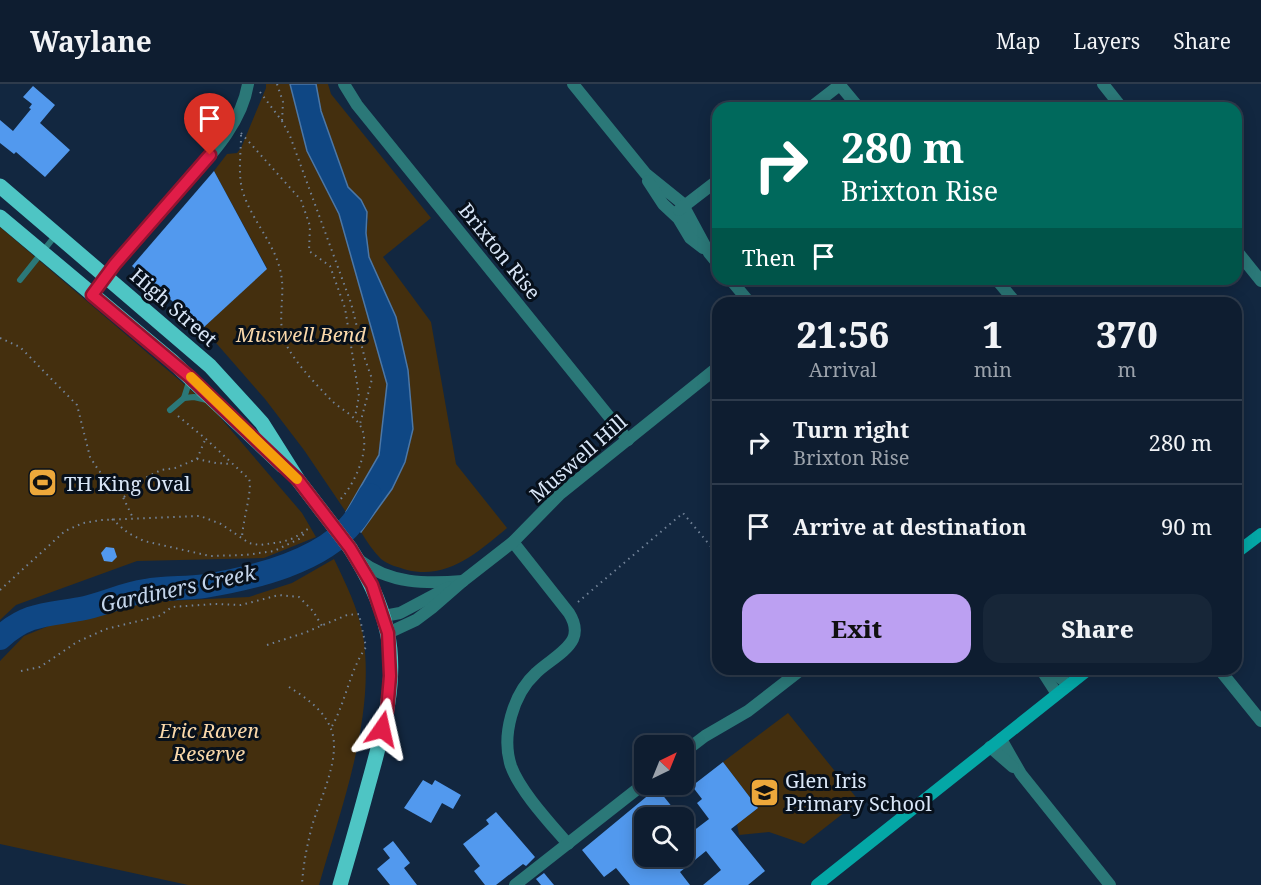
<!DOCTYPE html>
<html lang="en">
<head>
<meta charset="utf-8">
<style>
	:root { --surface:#0e1d30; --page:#172638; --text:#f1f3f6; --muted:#9ba2ab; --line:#2e3b4c; --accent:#bca0f2 }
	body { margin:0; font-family:"Noto Serif",serif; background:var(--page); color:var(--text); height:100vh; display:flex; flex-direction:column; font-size:22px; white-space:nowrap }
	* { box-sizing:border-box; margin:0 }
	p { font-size:20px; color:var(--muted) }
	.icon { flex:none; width:33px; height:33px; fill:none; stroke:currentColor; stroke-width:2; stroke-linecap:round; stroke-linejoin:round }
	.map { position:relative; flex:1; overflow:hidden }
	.sheet { position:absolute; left:712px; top:213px; width:530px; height:378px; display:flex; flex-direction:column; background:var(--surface); border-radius:18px; box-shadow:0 3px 15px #0003,0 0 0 2px var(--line) }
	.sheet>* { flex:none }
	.hud { position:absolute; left:712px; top:18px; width:530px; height:183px; border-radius:18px; box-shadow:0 3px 15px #0003,0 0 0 2px var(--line); background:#00695c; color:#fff; overflow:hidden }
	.needle { width:39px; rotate:43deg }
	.controls { position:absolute; left:634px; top:651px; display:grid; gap:12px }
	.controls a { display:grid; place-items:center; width:60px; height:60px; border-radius:12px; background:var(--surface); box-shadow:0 3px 15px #0003,0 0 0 2px var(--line); font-size:30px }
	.pin { position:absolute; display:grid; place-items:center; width:51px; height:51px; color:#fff; margin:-62px -26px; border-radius:50% 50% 50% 0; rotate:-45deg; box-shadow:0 0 6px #0007 }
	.pin .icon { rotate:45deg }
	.me { position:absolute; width:66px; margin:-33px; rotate:11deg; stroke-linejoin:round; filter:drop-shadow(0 0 4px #0008) }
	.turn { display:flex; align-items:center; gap:21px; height:126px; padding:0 30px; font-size:27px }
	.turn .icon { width:78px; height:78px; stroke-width:2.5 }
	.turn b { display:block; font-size:42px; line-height:51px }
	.then { display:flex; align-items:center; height:57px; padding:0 30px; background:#0003; gap:12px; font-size:22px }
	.eta { display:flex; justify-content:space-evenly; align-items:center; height:102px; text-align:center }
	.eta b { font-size:36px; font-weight:800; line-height:42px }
	.action { display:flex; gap:12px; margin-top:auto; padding:12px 30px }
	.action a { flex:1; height:69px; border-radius:18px; background:var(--accent); color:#111; font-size:24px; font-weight:800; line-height:69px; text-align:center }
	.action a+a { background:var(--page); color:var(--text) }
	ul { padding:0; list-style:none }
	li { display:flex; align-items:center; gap:18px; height:84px; padding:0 30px; border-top:2px solid var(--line) }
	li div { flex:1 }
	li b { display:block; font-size:22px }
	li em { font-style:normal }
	header { display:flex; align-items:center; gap:36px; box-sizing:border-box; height:84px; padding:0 30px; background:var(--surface); border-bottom:2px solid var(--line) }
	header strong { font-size:28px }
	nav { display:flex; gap:33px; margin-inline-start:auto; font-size:21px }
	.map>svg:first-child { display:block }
	.green { fill:#442f0e }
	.water { fill:#0f4784; stroke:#4c77a6; stroke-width:1.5 }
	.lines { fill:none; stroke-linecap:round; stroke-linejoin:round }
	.river { stroke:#0f4784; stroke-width:24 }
	.building { fill:#5299ee }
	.path { stroke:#728398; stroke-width:2; stroke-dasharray:1.5 4.5; stroke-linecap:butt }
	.service { stroke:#2b7878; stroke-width:6 }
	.minor { stroke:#2b7878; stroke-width:12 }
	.tertiary { stroke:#2b7878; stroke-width:12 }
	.secondary { stroke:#04a7a6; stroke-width:12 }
	.primary { stroke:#4ec5c4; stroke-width:15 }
	.primary-bridge { stroke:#4ec5c4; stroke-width:15 }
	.route-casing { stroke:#92132f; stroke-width:15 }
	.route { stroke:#e11d48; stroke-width:10 }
	.slow { stroke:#f59e0b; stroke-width:10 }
	.labels { text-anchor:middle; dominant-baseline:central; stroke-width:6; stroke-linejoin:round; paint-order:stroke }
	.street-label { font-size:20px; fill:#d9e6f7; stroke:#07101b }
	.park-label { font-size:20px; font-style:italic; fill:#fad8aa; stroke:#07101b }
	.poi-label { font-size:20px; fill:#d9e6f7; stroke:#07101b; text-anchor:start }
	.water-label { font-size:21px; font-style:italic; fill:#c3d4ea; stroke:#07101b }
</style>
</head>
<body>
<header>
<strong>Waylane</strong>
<nav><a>Map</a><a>Layers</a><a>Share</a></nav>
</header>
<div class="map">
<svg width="1261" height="801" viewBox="0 0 1261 801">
	<rect width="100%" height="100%" fill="#122740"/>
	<g class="green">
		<path d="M266 0H290L307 67 339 130 387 300 379 371 346 428 304 366 265 315 203 244 267 184 214 87 227 70 237 69 241 64 266 4Z"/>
		<path d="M316 0H328L331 10 431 134 383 173 431 238 456 380 507 444C478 468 448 496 407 486 398 483 388 481 381 475 373 467 367 458 361 448L392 405 405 378 413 345 408 286 396 233 369 173 366 149 368 136 361 116 348 103 335 68 321 27Z"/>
		<path d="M0 143 212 324 302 429 316 453 264 474 137 477 16 521 0 536Z"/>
		<path d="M334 475C346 500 358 524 363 551 376 632 341 724 319 801H188L0 760V577L24 552 51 541 145 518 249 513 292 499Z"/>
		<path d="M788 629 859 717 804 760 769 748 739 751 737 740 758 724 723 678Z"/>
	</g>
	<path class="water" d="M290 0H316L321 27 348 103 361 116 367 128 366 149 369 173 396 233 408 286 413 345 405 378 392 405 361 448 346 428 379 371 387 300 339 130 307 67Z"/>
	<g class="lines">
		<path class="river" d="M0 554C27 529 47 531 80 525 102 521 123 510 146 507 165 503 186 505 205 502 253 494 322 478 353 438 360 430 365 420 370 411"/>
	</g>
	<g class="building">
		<path d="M33 2 55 21 40 39 70 66 45 93 16 68 14 70 0 59V36L13 47 31 25 29 24 32 20 23 13Z"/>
		<path d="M214 87 267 185 203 244 132 182Z"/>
		<path d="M106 463 114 464 117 473 112 478 104 477 101 469Z"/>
		<path d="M723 678 758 724 731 745 765 787 748 801H703L721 786 706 767 680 788 690 801H630L616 784 604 793 582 766 657 704 681 734H645V772H684V754L709 735 697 719 702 715 692 702Z"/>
		<path d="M423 696 432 701 435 696 461 711 453 725 442 719 431 739 404 724Z"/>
		<path d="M496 728 535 773 526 782 523 780 496 801H485L474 787 480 782 463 760 489 740 486 736Z"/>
		<path d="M393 757 410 779 404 784 417 801H390L377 785 390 774 383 765Z"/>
		<path d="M544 789 554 801H541L536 795Z"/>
	</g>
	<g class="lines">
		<g class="path">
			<path d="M277 0 283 18 282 37"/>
			<path d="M260 8 282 37 290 52 351 219 365 275 372 295 360 340"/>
			<path d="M241 49 301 116 310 142 309 167 330 182 345 224 359 312 355 333"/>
			<path d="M241 51C241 69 238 88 242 105 251 138 279 162 282 197 284 218 276 244 288 264 299 283 316 300 331 316 341 326 359 333 363 348 369 370 353 403 338 418"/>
			<path d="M0 254 20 263 77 321 90 373 99 387 120 407 133 434"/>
			<path d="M178 332 206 355 249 395C253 405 242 439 242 455"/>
			<path d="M197 375 205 356"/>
			<path d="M124 413 143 395 161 386 175 384 197 375 216 379 232 380"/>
			<path d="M112 435 128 449 144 457 210 472 245 471 274 467 299 455 305 449"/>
			<path d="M0 506 65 447 83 439 101 436 200 432 221 440 249 459 259 461 282 458 294 454 311 443"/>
			<path d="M578 518 683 429 718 471"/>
			<path d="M267 561 304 549 347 531 359 530 366 563C349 588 346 618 331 644"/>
			<path d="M21 587 40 583 77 558 106 545 159 532 172 523 214 520 241 521 279 511 299 513 313 527 322 542"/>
			<path d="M289 603C305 613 324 626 331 645 342 672 320 715 312 742 307 762 303 781 302 801"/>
		</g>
		<g class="service">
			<path d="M20 196 55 152"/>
			<path d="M184 314 194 313 207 316"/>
			<path d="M170 326 184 314 190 295"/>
		</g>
		<g class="minor">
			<path d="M344 0 357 21 628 356"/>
			<path d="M573 0 646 90 682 119 709 169 718 180"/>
			<path d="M839 0 859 24"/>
			<path d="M1103 0 1122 24"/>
			<path d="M810 24 841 0"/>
			<path d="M648 97 663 120 678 134 690 154 703 164"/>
			<path d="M679 126 718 96"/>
			<path d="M1236 166 1261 197"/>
			<path d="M730 195 750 219"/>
			<path d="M996 195 1016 219"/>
			<path d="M92 211C118 174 149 141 178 108 206 76 241 43 248 0"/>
			<path d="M513 458 569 529C574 537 577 546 573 555 566 569 547 578 536 589 513 610 501 652 511 682 520 707 550 739 568 760"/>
			<path d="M359 476C390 500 426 500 463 497"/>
			<path d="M384 532 400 529 449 503"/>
			<path d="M388 549 416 536 432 524 463 497 513 458 560 410 718 283"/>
			<path d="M1041 585 1057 610"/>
			<path d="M1051 585 1068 601"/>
			<path d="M684 668 705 652 748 627 802 585"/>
			<path d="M515 801 645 699"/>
		</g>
		<g class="tertiary">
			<path d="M1219 585 1261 637"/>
			<path d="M1001 655 1021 690 1110 801"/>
			<path d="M990 663 1013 683"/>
		</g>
		<g class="secondary">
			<path d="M1236 469 1261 450"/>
			<path d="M817 801 1089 585"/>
		</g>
		<g class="primary">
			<path d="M0 102 210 282 262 339 298 396 321 426"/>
			<path d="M0 133 172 277 283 382"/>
			<path d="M340 801C349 770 358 739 366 709 380 657 399 601 387 547 380 516 367 491 350 464"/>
		</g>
		<path class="primary-bridge" d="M321 426 350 464"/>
	</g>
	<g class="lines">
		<defs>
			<path id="route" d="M210 71 115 180 92 211 190 293 298 396 350 464 372 501 388 549 390 592 387 627 382 645"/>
		</defs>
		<use href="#route" class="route-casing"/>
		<use href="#route" class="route"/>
		<path class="slow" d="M191 293 297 395"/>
	</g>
	<defs>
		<symbol id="stadium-square" viewBox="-11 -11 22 22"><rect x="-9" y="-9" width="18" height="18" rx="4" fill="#eda83b" stroke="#07101b"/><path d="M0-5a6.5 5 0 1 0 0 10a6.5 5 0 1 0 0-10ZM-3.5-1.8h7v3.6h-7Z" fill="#111"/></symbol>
		<symbol id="school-square" viewBox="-11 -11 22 22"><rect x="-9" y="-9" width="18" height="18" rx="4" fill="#eda83b" stroke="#07101b"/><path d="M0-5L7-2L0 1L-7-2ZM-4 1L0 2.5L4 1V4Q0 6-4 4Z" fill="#111"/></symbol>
	</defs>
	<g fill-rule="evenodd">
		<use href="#stadium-square" x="26" y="382" width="33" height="33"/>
		<use href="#school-square" x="748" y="692" width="33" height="33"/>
	</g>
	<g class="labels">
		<g class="street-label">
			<text transform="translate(500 167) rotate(51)">Brixton Rise</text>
			<text transform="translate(174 223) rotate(41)">High Street</text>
			<text transform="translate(578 374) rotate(-41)">Muswell Hill</text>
		</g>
		<g class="park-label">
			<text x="301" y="250">Muswell Bend</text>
			<text x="209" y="646">Eric Raven<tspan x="209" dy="23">Reserve</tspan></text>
		</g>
		<g class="poi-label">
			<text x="64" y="399">TH King Oval</text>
			<text x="785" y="696">Glen Iris<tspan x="785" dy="23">Primary School</tspan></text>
		</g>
		<g class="water-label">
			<text transform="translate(178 504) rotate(-12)">Gardiners Creek</text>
		</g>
	</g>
</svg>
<div class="controls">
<a><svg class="needle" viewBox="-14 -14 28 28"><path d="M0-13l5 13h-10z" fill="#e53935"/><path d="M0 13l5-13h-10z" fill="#9ba2ab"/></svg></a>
<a><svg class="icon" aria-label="search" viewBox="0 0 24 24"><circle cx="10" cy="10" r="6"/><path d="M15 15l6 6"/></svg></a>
</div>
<div class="pin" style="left:210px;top:71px;background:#d93025"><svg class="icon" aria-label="arrive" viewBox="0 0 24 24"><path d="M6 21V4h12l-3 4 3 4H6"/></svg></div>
<svg class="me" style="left:382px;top:645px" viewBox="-20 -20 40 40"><path d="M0-17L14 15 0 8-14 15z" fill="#e11d48" stroke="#fff" stroke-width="4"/></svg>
<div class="hud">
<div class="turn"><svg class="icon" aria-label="right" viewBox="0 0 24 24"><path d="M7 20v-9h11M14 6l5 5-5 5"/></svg><div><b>280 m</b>Brixton Rise</div></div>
<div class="then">Then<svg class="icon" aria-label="arrive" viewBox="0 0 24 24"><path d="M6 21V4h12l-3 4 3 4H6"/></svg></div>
</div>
<section class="sheet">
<div class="eta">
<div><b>21:56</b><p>Arrival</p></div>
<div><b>1</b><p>min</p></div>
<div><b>370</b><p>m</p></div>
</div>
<ul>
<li><svg class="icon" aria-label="right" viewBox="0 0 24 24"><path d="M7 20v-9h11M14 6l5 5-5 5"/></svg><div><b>Turn right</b><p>Brixton Rise</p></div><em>280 m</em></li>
<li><svg class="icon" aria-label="arrive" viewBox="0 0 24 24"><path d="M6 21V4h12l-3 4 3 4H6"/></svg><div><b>Arrive at destination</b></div><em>90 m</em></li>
</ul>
<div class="action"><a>Exit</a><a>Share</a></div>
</section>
</div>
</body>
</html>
